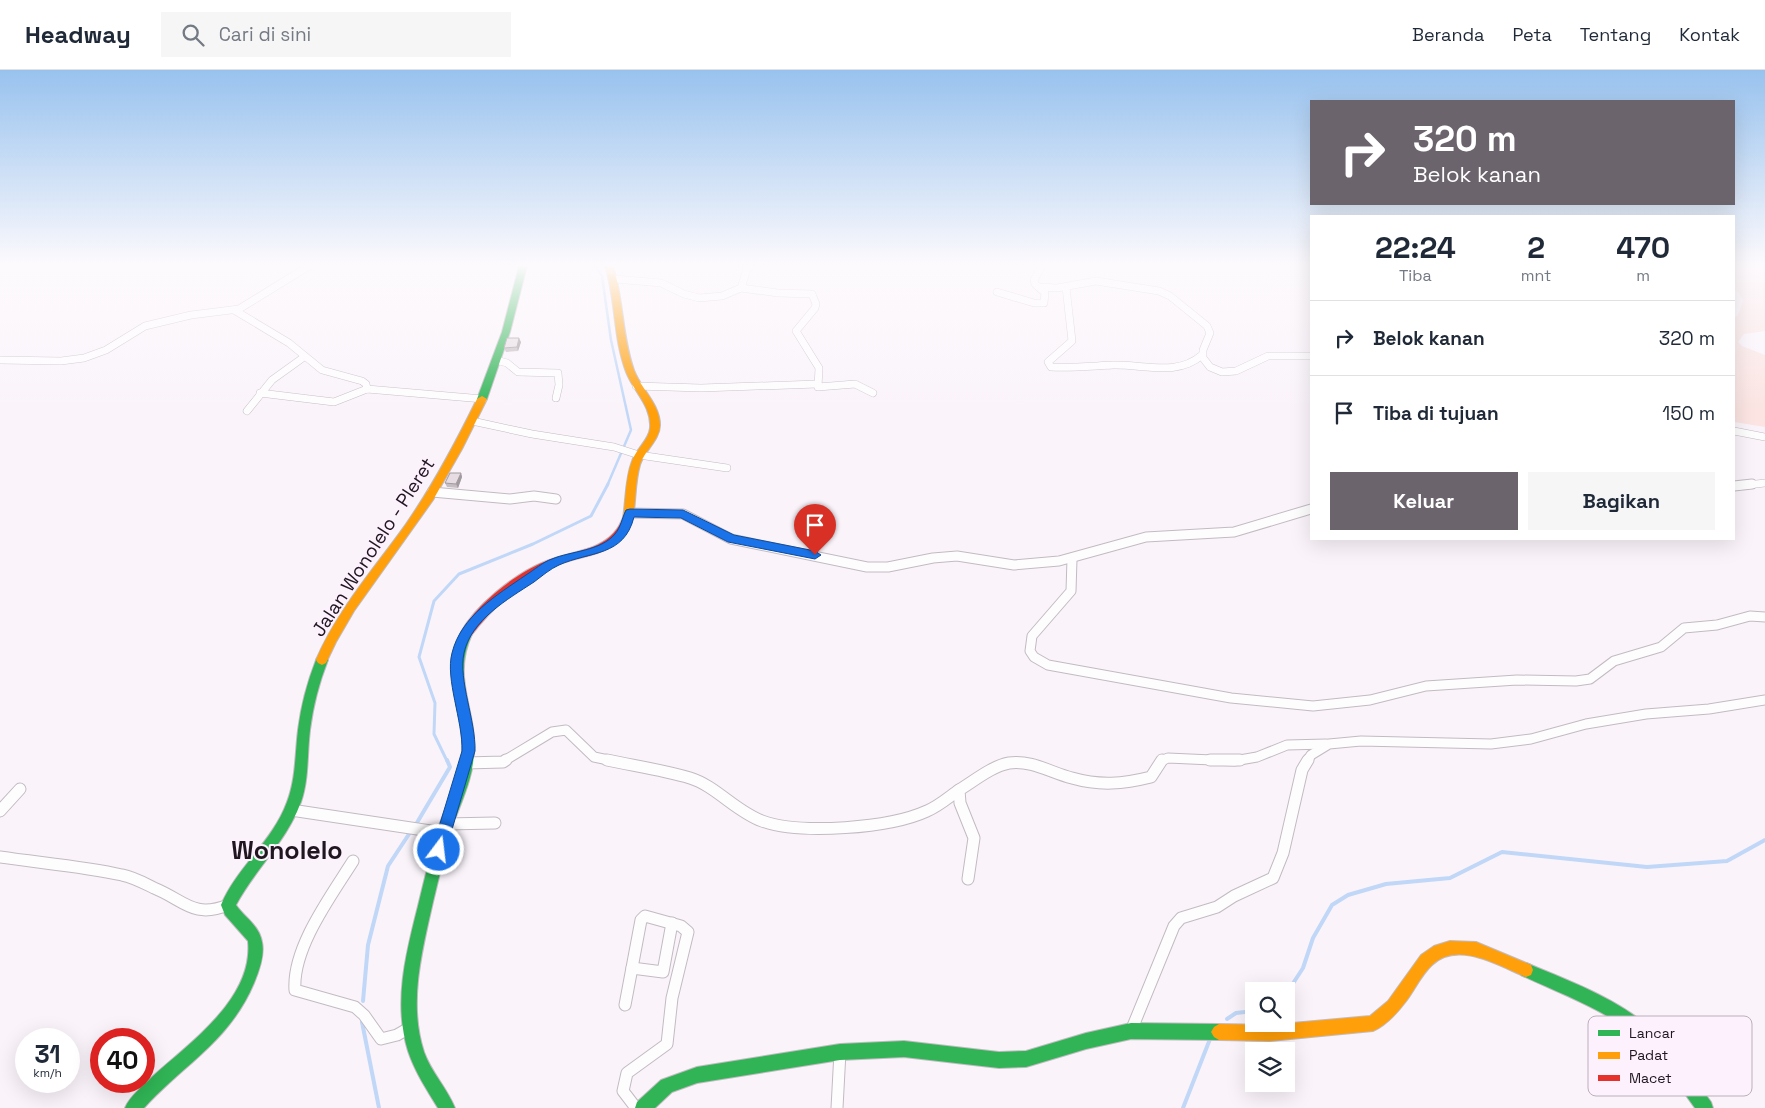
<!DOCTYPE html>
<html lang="id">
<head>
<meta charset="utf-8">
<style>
	:root { --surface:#fff; --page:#f6f6f7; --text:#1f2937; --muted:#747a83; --line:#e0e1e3; --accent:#6c646c }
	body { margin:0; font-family:"Space Grotesk",sans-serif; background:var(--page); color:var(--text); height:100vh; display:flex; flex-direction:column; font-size:19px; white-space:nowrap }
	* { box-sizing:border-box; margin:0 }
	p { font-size:16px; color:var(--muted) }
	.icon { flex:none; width:28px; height:28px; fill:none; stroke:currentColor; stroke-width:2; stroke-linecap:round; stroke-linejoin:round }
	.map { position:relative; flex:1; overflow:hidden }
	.side { position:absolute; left:1310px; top:145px; width:425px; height:325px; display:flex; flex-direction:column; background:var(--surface); border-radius:0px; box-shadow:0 5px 20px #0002 }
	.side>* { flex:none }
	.guide { position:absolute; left:1310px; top:30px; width:425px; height:105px; border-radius:0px; box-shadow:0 5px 20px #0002; background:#6c646c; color:#fff; overflow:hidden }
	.controls { position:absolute; left:1245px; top:912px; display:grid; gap:10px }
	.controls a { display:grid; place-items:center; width:50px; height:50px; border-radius:0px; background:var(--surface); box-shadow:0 5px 20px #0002; font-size:25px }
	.speed { position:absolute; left:15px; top:958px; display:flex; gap:10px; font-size:25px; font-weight:700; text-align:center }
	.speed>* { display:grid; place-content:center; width:65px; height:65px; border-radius:50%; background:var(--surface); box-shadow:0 5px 20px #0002; line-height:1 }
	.speed small { font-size:12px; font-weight:400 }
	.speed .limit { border:8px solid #d22; background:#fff; color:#111 }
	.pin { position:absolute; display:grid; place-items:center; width:42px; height:42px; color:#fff; margin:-51px -21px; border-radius:50% 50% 50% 0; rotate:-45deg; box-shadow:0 0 5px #0007 }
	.pin .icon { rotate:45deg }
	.me { position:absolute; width:55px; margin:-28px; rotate:15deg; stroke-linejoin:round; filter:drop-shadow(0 0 4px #0008) }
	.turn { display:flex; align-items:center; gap:18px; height:105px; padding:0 20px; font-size:22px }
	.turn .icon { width:65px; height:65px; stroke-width:2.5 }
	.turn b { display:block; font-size:35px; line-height:42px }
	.eta { display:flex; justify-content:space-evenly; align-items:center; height:85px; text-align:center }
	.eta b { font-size:30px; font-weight:800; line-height:35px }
	.cta { display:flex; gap:10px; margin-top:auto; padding:10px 20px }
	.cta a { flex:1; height:58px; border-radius:0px; background:var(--accent); color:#fff; font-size:20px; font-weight:800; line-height:58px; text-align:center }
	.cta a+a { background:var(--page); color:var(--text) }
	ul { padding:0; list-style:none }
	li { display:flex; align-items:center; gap:15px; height:75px; padding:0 20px; border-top:1px solid var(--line) }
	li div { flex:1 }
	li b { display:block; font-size:19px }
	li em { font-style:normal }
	header { display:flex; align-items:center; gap:30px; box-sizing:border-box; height:70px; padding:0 25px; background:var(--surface); border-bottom:1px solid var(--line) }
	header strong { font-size:24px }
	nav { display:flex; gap:28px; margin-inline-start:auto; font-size:18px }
	.search { width:350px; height:45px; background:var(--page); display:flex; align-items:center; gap:12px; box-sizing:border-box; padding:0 18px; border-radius:0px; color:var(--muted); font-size:19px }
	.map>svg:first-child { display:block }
	.green { fill:#fbe4e2 }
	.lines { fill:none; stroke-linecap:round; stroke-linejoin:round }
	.stream-far2 { stroke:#c0d7f7; stroke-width:2.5 }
	.stream-far1 { stroke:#c0d7f7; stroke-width:3 }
	.stream { stroke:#c0d7f7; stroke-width:4 }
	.street-far2-casing { stroke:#c2bbc2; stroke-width:8 }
	.street-far1-casing { stroke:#c2bbc2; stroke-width:11 }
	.street-casing { stroke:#c2bbc2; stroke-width:13 }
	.fast-casing { stroke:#c2bbc2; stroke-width:2 }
	.slow-casing { stroke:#c2bbc2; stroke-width:2 }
	.jam-casing { stroke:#c2bbc2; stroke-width:2 }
	.street-far2 { stroke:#fefdfe; stroke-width:7 }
	.street-far1 { stroke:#fefdfe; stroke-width:9 }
	.street { stroke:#fefdfe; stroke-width:11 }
	.fast { fill:#30b455; fill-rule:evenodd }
	.slow { fill:#ff9f0a; fill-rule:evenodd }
	.jam { fill:#e5322d; fill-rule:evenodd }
	.wall { fill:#c6bdc2 }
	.shaded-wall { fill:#a19a9e }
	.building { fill:#e6dce1; stroke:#a19a9e }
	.route { fill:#1a73e8; stroke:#114b97 }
	.labels { text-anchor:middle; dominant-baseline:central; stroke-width:4; stroke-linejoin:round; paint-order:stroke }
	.street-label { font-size:19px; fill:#1f1620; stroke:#fcf1fd }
	.near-quarter-label { font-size:25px; font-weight:bold; fill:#1f1620; stroke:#fcf1fd }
	.key { fill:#fcf1fd; stroke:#baafbb; stroke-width:1 }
	.key-label { font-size:14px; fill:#1f1620 }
</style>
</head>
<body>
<header>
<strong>Headway</strong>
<div class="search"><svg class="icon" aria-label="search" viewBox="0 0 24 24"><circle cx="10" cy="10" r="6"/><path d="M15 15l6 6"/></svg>Cari di sini</div>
<nav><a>Beranda</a><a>Peta</a><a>Tentang</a><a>Kontak</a></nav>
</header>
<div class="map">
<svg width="1765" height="1038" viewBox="0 0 1765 1038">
	<rect width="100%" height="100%" fill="#faf4fa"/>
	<path class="green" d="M1734 196H1765V261L1744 264 1738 272 1742 276 1765 285V357L1734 352V248L1738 245 1743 231 1739 223 1734 219Z"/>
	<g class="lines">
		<path class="stream-far2" d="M595 196 602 206 611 270 631 360 607 416"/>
		<path class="stream-far1" d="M447 691 434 664 435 633 419 587 434 531 459 504 533 474 591 446 608 414"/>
		<g class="stream">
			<path d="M415 756 450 697 447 690"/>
			<path d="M1284 921 1292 915 1303 898 1313 868 1332 835 1348 825 1386 814 1450 808 1502 782 1647 797 1727 791 1765 770"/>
			<path d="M363 931 368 875 388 796 411 761"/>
			<path d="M1227 949 1236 943 1254 941"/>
			<path d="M362 952 379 1038"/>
			<path d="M1183 1038 1210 969"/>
		</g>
		<defs>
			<g id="street-far2">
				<path d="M615 209 661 213 684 224 699 228 722 226 741 218 747 199 751 196"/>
				<path d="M1039 217 1057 218 1096 211 1159 221 1170 226 1207 256 1210 263 1203 280V288L1210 297 1222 302 1236 301 1268 286H1311"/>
				<path d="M1066 217 1072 271 1048 292 1051 297C1072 298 1092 296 1113 295 1143 294 1177 307 1202 285"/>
				<path d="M741 218 778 223 812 224 816 234 815 238 796 261 819 298 818 317 855 314 873 323"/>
				<path d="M997 222 1034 233H1044L1045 223 1035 214 1034 210 1042 196"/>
				<path d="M234 240 289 273 322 300 362 311 366 314 367 319"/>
				<path d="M0 290 61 291 84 288 106 280 145 256 191 245 239 239 309 196"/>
				<path d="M496 290 507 293 518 302 558 303 559 315 556 328"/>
				<path d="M636 316 701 318 817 314"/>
				<path d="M260 323 334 332 367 319 483 329"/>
				<path d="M247 341 272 310 304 287"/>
				<path d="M472 351 532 364 614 377 639 385 727 398"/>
				<path d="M1734 361 1765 367"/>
				<path d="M1739 416 1765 413"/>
			</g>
			<g id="street-far1">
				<path d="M1734 416 1752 414"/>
				<path d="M432 422 510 429 534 426 556 429"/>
				<path d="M630 443 683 444 731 469 867 497H888L933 488 957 486 1014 495 1059 491 1146 467 1234 462 1311 439"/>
				<path d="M1072 489 1071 521 1032 566 1030 581 1034 587 1048 595 1231 628 1313 636 1370 630 1426 616 1517 610 1576 611 1590 609 1614 591 1661 577 1684 558 1717 555 1750 546 1765 547"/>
				<path d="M504 691 552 662 566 660 594 687 613 691"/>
				<path d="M1161 691 1168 688 1234 691 1257 687 1287 675 1326 674"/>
				<path d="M1307 691 1311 685 1329 674 1361 671 1491 674 1531 669 1586 654 1646 644 1709 639 1765 630"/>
			</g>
			<g id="street">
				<path d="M607 690C635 696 663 700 690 708 716 716 735 741 762 751 801 765 890 758 927 741 939 736 949 727 959 720"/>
				<path d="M1210 690H1240"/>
				<path d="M466 693 503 692 506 690"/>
				<path d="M291 740 444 763"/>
				<path d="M0 741 20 719"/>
				<path d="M446 754 495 753"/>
				<path d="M0 787C40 793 82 796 122 805 133 807 144 813 154 818 184 830 193 849 228 835"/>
				<path d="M353 791C331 826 292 878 295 920L355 937 364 945 381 969 397 965 411 957"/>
				<path d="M968 809 974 768 960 733 959 720C974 711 992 696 1009 693 1033 690 1051 703 1072 708 1100 716 1123 714 1151 707L1162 690"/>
				<path d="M632 898 663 902 672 853"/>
				<path d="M625 935 641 850 645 846 681 856 688 862 672 928 667 974 627 1003 623 1021 636 1038"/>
				<path d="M1131 961 1174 856 1181 848 1217 837 1234 826 1273 808 1283 783 1302 700 1308 690"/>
				<path d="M837 1038 840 982"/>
			</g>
			<g id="fast">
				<path d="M519 196H527L510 262 487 329 485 331H479L477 329 502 262Z"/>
				<path d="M466 559 470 561 472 564C451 609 477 639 474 683 473 708 461 732 453 755 445 781 439 807 433 832 422 881 408 933 424 982 431 1002 447 1018 455 1038H438C427 1020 415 1002 408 981 393 933 406 883 418 836 424 811 430 786 437 762 445 736 460 710 462 683 465 637 438 607 462 561Z"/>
				<path d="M322 585 326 587 328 590C319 613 313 636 310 660 307 684 309 709 301 732 287 771 255 799 236 835 245 848 259 855 262 872 265 885 259 901 254 913 229 972 185 993 144 1038H125C130 1026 143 1016 152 1007 189 973 254 929 248 871L225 845 221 835C237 797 273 771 287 732 296 709 295 684 298 660 301 636 307 613 316 590L318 587Z"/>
				<path d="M1526 893C1570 911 1621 930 1656 963 1678 983 1694 1009 1711 1032L1713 1038H1695C1679 1016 1665 993 1645 974 1611 941 1563 925 1521 905L1519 900 1521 895Z"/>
				<path d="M1131 953 1219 954 1224 957 1227 962 1224 967 1219 970 1131 969 1086 979 1026 997 999 998 904 987 840 990 697 1013 672 1022 655 1038H635L637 1032 661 1010 697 997 840 974 904 971 999 982 1026 981 1086 963Z"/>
			</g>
			<g id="slow">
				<path d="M605 196H613C624 230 622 267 634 300 641 319 660 334 660 355 660 370 644 381 640 395 635 412 636 431 633 448L628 452 623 448C626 429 625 409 632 391 636 379 649 370 650 358 652 336 633 321 626 302 613 268 616 231 605 196Z"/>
				<path d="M482 326 487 329 462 379 433 430 354 541 336 572 326 593 322 595 318 593 316 590C338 539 374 499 406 454 433 415 456 372 477 329Z"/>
				<path d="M1450 871 1476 872 1531 895 1533 900 1531 905 1526 907C1499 896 1458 870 1432 895 1422 904 1415 919 1407 930 1398 942 1387 955 1373 961L1270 971 1219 970 1214 967 1211 962 1214 957 1219 954 1270 955 1370 946 1388 931 1421 885 1434 876Z"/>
			</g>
			<path id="jam" d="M628 444 633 448C611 494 586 480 548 499 517 516 491 539 470 567H462L460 564C475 535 515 504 544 492 568 481 601 482 617 459 620 455 622 450 624 445Z"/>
		</defs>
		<use href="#street-far2" class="street-far2-casing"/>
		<use href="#street-far1" class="street-far1-casing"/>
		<use href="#street" class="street-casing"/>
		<use href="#fast" class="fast-casing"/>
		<use href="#slow" class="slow-casing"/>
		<use href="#jam" class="jam-casing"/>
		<use href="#street-far2" class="street-far2"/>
		<use href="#street-far1" class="street-far1"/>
		<use href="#street" class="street"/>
		<use href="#fast" class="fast"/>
		<use href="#slow" class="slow"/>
		<use href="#jam" class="jam"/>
	</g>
	<g class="wall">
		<path d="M521 272 518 281 506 282 504 278Z"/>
		<path d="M461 403 462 407 458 418 447 417 445 413Z"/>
	</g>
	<g class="shaded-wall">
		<path d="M519 268 521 272 518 281 517 277Z"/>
		<path d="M461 403 462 407 458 418 456 414Z"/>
	</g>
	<g class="building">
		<path d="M507 268H519L517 277 504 278Z"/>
		<path d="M450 403H461L456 414 445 413Z"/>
	</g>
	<linearGradient id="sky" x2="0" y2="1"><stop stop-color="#98c2ee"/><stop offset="0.57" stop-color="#fdfafd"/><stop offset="1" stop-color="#fdfafd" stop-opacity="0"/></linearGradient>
	<rect width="1765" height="342" fill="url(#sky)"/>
	<path class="route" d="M630 439 683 440 734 465 815 481 821 485 815 489 728 472 681 448 634 447C624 487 590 481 559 495 550 499 542 506 534 512 508 529 471 550 464 583 458 610 476 651 475 681L446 780 444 784 439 786 434 784 432 780 462 681C463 651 445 609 452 583 461 546 497 525 526 505 534 500 543 492 552 489 571 481 601 481 615 464 621 457 622 448 626 440Z"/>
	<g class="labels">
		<g class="street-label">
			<text transform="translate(373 477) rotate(-57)">Jalan Wonolelo - Pleret</text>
		</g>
		<g class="near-quarter-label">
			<text x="287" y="780">Wonolelo</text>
		</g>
	</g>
	<rect x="1588" y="946" width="164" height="80" rx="8" class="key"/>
	<rect x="1598" y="960" width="22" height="6" fill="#30b455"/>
	<rect x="1598" y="982" width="22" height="7" fill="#ff9f0a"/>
	<rect x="1598" y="1005" width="22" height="6" fill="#e5322d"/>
	<g class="key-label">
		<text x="1629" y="968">Lancar</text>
		<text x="1629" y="990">Padat</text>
		<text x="1629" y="1013">Macet</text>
	</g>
</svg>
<div class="controls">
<a><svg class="icon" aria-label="search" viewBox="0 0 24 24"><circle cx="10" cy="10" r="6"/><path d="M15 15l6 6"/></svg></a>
<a><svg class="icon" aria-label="layers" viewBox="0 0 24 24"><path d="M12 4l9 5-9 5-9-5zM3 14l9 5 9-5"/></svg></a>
</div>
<div class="speed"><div>31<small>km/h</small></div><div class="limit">40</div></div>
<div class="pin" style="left:815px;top:485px;background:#d93025"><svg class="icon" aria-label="arrive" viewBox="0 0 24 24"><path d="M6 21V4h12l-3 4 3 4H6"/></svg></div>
<svg class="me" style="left:439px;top:780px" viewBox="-20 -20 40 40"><circle r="17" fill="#1a73e8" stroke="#fff" stroke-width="3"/><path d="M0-11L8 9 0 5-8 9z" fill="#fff"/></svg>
<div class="guide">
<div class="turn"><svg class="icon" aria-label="right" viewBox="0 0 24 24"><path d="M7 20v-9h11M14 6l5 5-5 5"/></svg><div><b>320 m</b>Belok kanan</div></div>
</div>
<section class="side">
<div class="eta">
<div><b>22:24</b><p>Tiba</p></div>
<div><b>2</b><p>mnt</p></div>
<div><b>470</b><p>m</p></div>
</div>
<ul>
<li><svg class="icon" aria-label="right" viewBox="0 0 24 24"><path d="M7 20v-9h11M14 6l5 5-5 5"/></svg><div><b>Belok kanan</b></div><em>320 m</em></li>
<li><svg class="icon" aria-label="arrive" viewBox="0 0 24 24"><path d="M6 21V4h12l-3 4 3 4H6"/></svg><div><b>Tiba di tujuan</b></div><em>150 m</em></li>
</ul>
<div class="cta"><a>Keluar</a><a>Bagikan</a></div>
</section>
</div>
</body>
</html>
